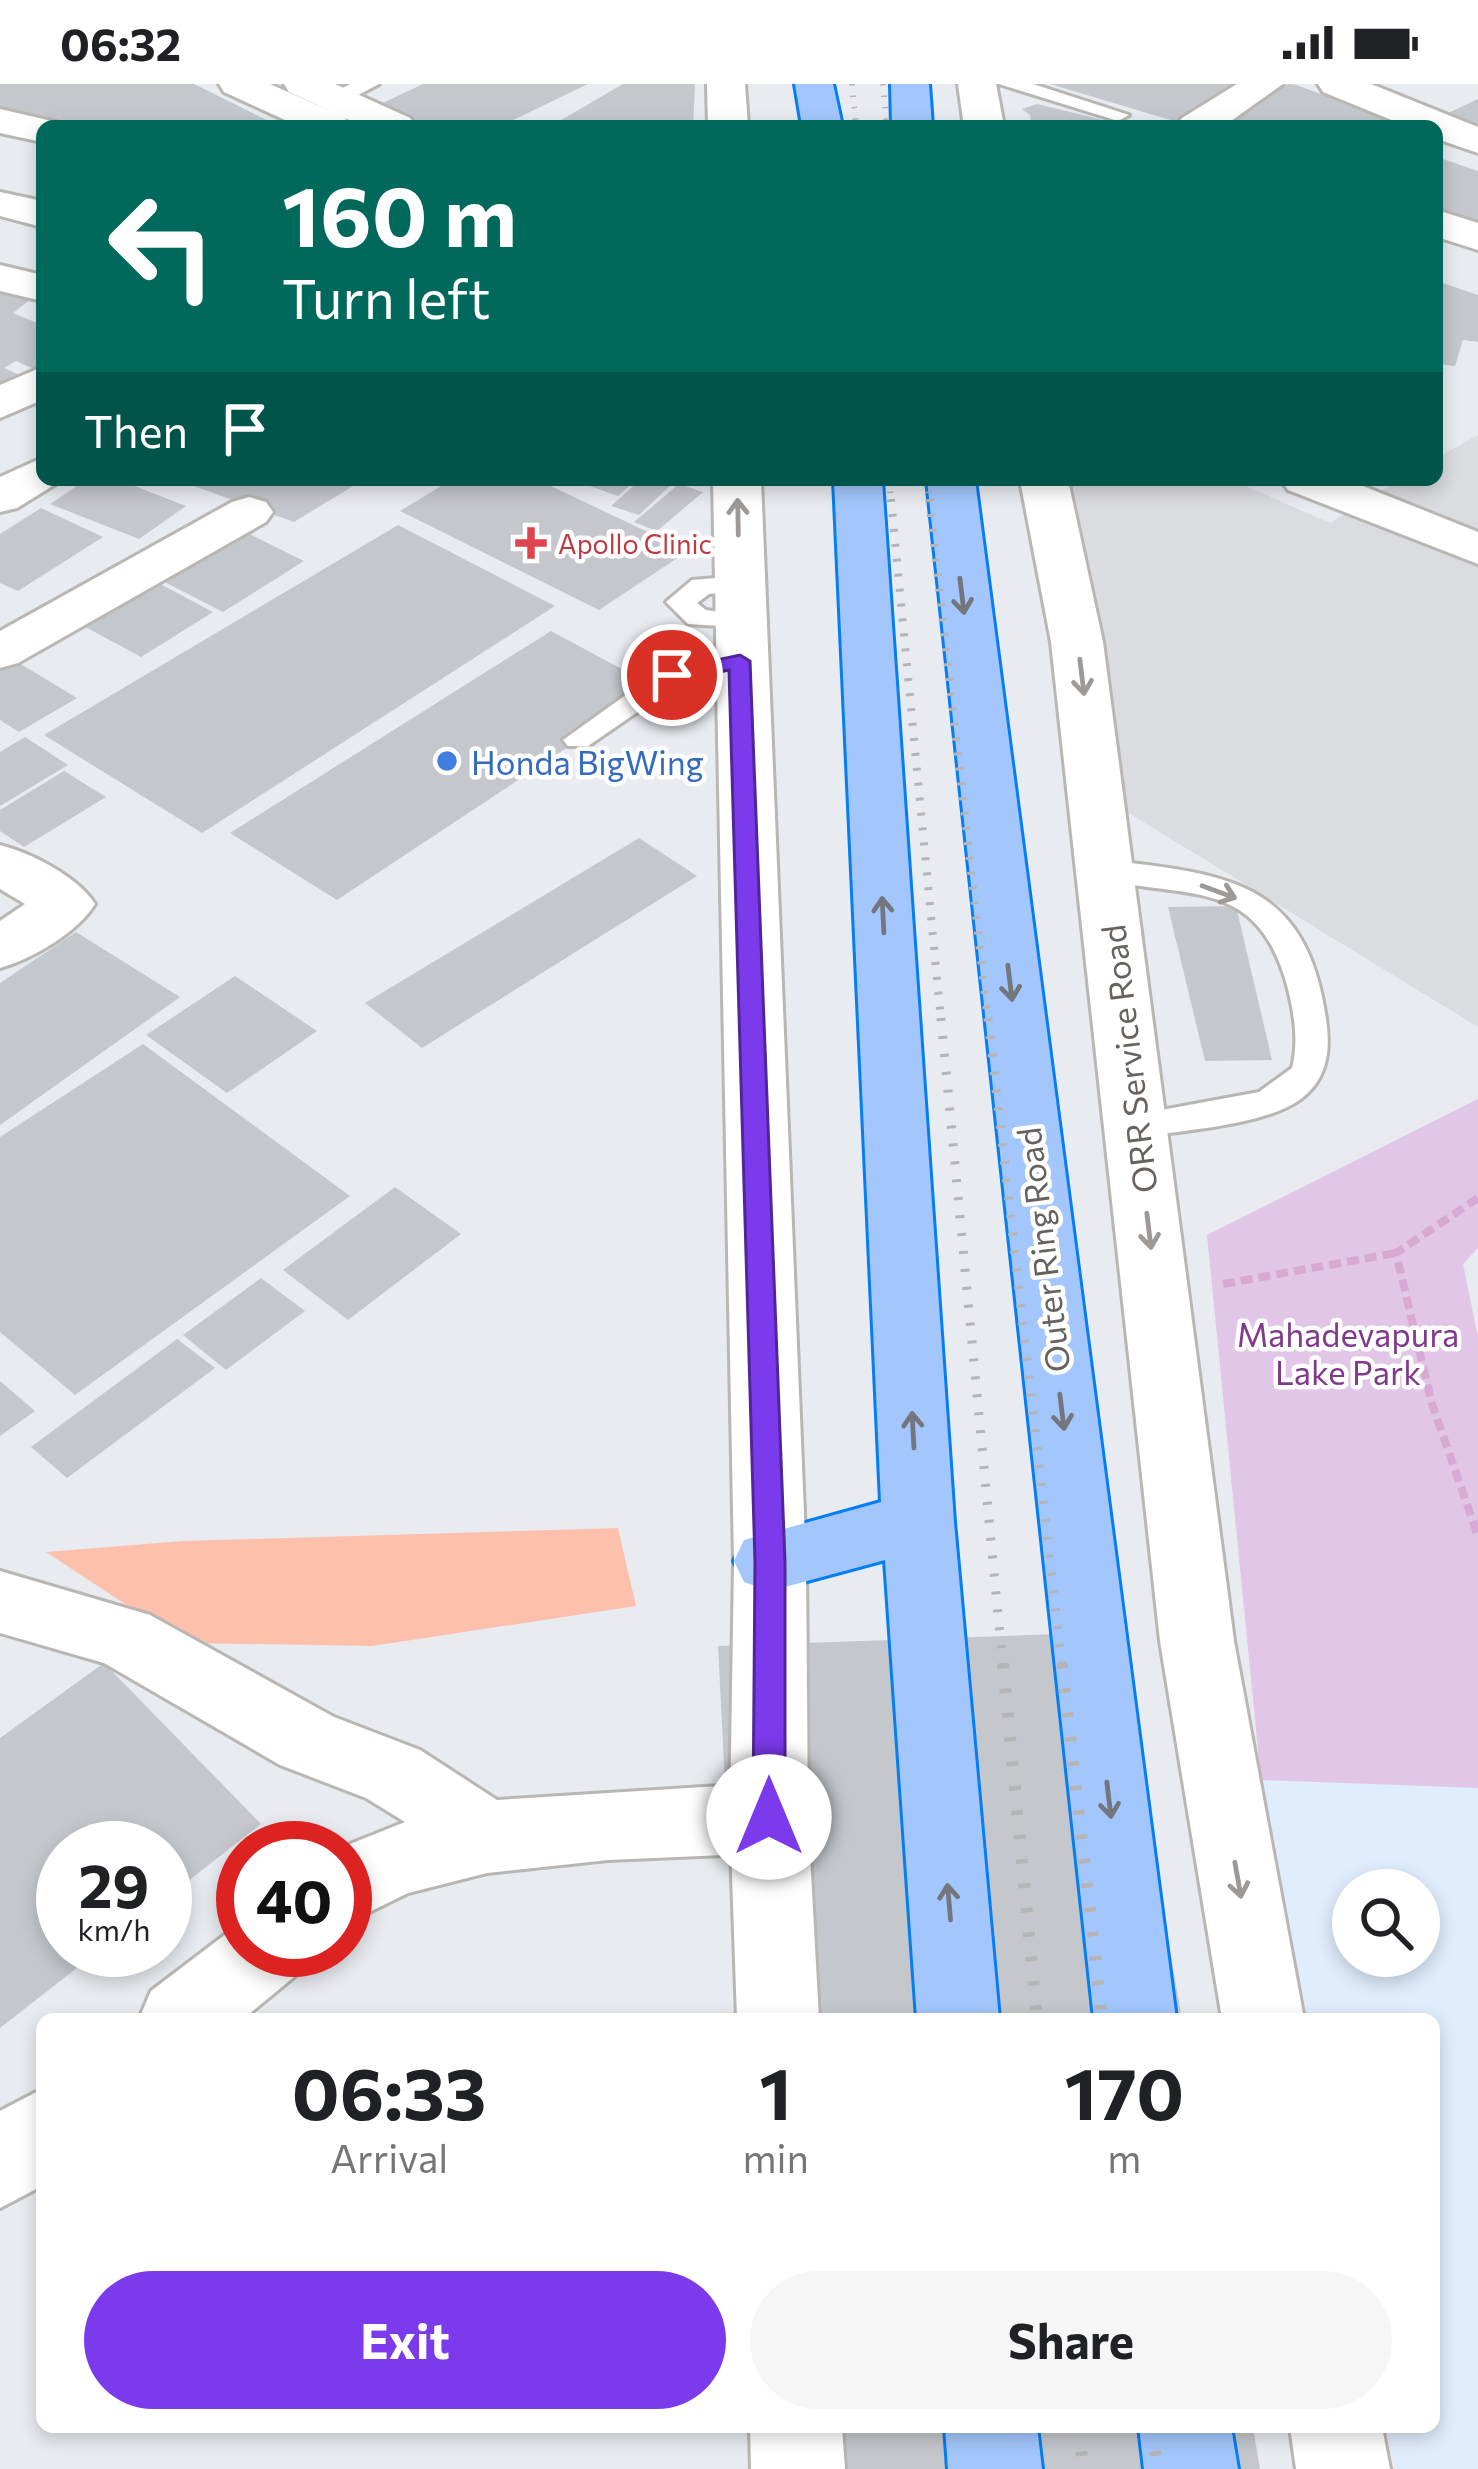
<!DOCTYPE html>
<html lang="en">
<head>
<meta charset="utf-8">
<style>
	:root { --surface:#fff; --page:#f6f6f6; --text:#202124; --muted:#757577; --accent:#7c3aed }
	body { margin:0; font-family:Commissioner,sans-serif; background:var(--page); color:var(--text); height:100vh; display:flex; flex-direction:column; font-size:45px; white-space:nowrap }
	* { box-sizing:border-box; margin:0 }
	p { font-size:39px; color:var(--muted) }
	.icon { flex:none; width:66px; height:66px; fill:none; stroke:currentColor; stroke-width:2; stroke-linecap:round; stroke-linejoin:round }
	.map { position:relative; flex:1; overflow:hidden }
	.sheet { position:absolute; left:36px; top:1929px; width:1404px; height:420px; display:flex; flex-direction:column; background:var(--surface); border-radius:18px; box-shadow:0 6px 18px #0003 }
	.sheet>* { flex:none }
	.hud { position:absolute; left:36px; top:36px; width:1407px; height:366px; border-radius:18px; box-shadow:0 6px 18px #0003; background:#00695c; color:#fff; overflow:hidden }
	.fabs { position:absolute; left:1332px; top:1785px; display:grid; gap:24px }
	.fabs a { display:grid; place-items:center; width:108px; height:108px; border-radius:50%; background:var(--surface); box-shadow:0 6px 18px #0003; font-size:60px }
	.speed { position:absolute; left:36px; top:1737px; display:flex; gap:24px; font-size:60px; font-weight:700; text-align:center }
	.speed>* { display:grid; place-content:center; width:156px; height:156px; border-radius:50%; background:var(--surface); box-shadow:0 6px 18px #0003; line-height:1 }
	.speed small { font-size:30px; font-weight:400 }
	.speed .limit { border:18px solid #d22; background:#fff; color:#111 }
	.pin { position:absolute; display:grid; place-items:center; width:102px; height:102px; color:#fff; margin:-51px; border:6px solid #fff; border-radius:50%; box-shadow:0 3px 12px #0007 }
	.me { position:absolute; width:132px; margin:-66px; rotate:0deg; stroke-linejoin:round; filter:drop-shadow(0 0 9px #0008) }
	.turn { display:flex; align-items:center; gap:42px; height:252px; padding:0 48px; font-size:54px }
	.turn .icon { width:156px; height:156px; stroke-width:2.5 }
	.turn b { display:block; font-size:84px; line-height:102px }
	.then { display:flex; align-items:center; height:114px; padding:0 48px; background:#0003; gap:24px; font-size:45px }
	.eta { display:flex; justify-content:space-evenly; align-items:center; height:204px; text-align:center }
	.eta b { font-size:72px; font-weight:700; line-height:84px }
	.button { display:flex; gap:24px; margin-top:auto; padding:24px 48px }
	.button a { flex:1; height:138px; border-radius:72px; background:var(--accent); color:#fff; font-size:48px; font-weight:700; line-height:138px; text-align:center }
	.button a+a { background:var(--page); color:var(--text) }
	.status { display:flex; justify-content:space-between; align-items:center; height:84px; padding:0 60px; background:var(--surface); direction:ltr }
	.status svg { height:33px; fill:currentColor }
	.map>svg:first-child { display:block }
	.commercial { fill:#e0edfd; fill-rule:evenodd }
	.industrial { fill:#dadce0 }
	.green { fill:#e1c6e7 }
	.water { fill:#fdc0ac }
	.building { fill:#c4c8cc }
	.lines { fill:none; stroke-linecap:round; stroke-linejoin:round }
	.service-casing { stroke:#bab6b3; stroke-width:6 }
	.minor-casing { stroke:#bab6b3; stroke-width:6 }
	.tertiary-casing { stroke:#bab6b3; stroke-width:6 }
	.trunk-casing { stroke:#077df2; stroke-width:6 }
	.path { stroke:#d9a9d5; stroke-width:8; stroke-dasharray:12 6; stroke-linecap:butt }
	.service { fill:#fff; fill-rule:evenodd }
	.minor { fill:#fff; fill-rule:evenodd }
	.tertiary { fill:#fff; fill-rule:evenodd }
	.trunk { fill:#a3c7fc; fill-rule:evenodd }
	.rail-far3 { stroke:#b6b4b4; stroke-width:6; stroke-dasharray:1.5 10; stroke-linecap:butt }
	.rail-far2 { stroke:#b6b4b4; stroke-width:8; stroke-dasharray:3 12; stroke-linecap:butt }
	.rail-far1 { stroke:#b6b4b4; stroke-width:9; stroke-dasharray:3 15; stroke-linecap:butt }
	.rail { stroke:#b6b4b4; stroke-width:12; stroke-dasharray:4.5 20; stroke-linecap:butt }
	.oneway { stroke:#9d9997 }
	.oneway2 { stroke:#74767e }
	.route { fill:#7c3aed; stroke:#51269a; stroke-width:3 }
	.health-dot { fill:#e0444e; stroke:#fff; stroke-width:4.5 }
	.shop-dot { fill:#3f7fe0; stroke:#fff; stroke-width:4.5 }
	.labels { text-anchor:middle; dominant-baseline:central; stroke-width:9; stroke-linejoin:round; paint-order:stroke }
	.far-health-label { font-size:27px; fill:#be3a42; stroke:#fff; text-anchor:start }
	.shop-label { font-size:33px; fill:#366cbe; stroke:#fff; text-anchor:start }
	.street-label { font-size:33px; fill:#68625f; stroke:#fff }
	.park-label { font-size:33px; fill:#803a8b; stroke:#fff }
</style>
</head>
<body>
<div class="status"><b>06:32</b><svg viewBox="0 0 49 12"><path d="M0 12V9h3v3zM5 12V6h3v6zM10 12V3h3v9zM15 12V0h3v12zM26 1h20v11H26zM47 4h2v5h-2z"/></svg></div>
<div class="map">
<svg width="1478" height="2385" viewBox="0 0 1478 2385">
	<rect width="100%" height="100%" fill="#e8ecf1"/>
	<path class="commercial" d="M1261 1696 1478 1704V2385H1396L1387 2343H1434V1935H1308ZM1353 1806H1419V1872H1353Z"/>
	<path class="industrial" d="M1478 351V943L1122 725 1062 396H1232L1330 439 1399 396H1437V374Z"/>
	<path class="green" d="M1478 1015V1164L1463 1180 1478 1253V1704L1261 1696 1207 1151Z"/>
	<path class="water" d="M618 1444 636 1522 372 1562 184 1559 46 1468 183 1457Z"/>
	<g class="building">
		<path d="M0 0H194L279 42H59L0 30Z"/>
		<path d="M423 0H588L501 42H406L368 26Z"/>
		<path d="M623 0H695L693 42H551Z"/>
		<path d="M1050 0H1234L1184 40Z"/>
		<path d="M1288 0H1293L1412 42H1218Z"/>
		<path d="M1478 15V41L1448 29Z"/>
		<path d="M1037 20 1099 35 1107 42H1032L1030 31 1022 25Z"/>
		<path d="M1437 73 1478 87V151L1437 136Z"/>
		<path d="M1437 197 1478 211V258L1463 256 1455 282 1437 280Z"/>
		<path d="M0 209 30 216 13 229 42 241V280L34 285 16 277 4 284 22 292 0 305Z"/>
		<path d="M86 396H119L186 422 139 455 50 420Z"/>
		<path d="M177 396H363L294 438Z"/>
		<path d="M451 396H538L688 467 599 526 400 427Z"/>
		<path d="M573 396H636L618 412Z"/>
		<path d="M640 396H676L639 431 611 422Z"/>
		<path d="M679 400 703 408 657 447 634 438Z"/>
		<path d="M41 424 103 453 18 507 0 499V450Z"/>
		<path d="M398 441 555 522 202 749 44 651Z"/>
		<path d="M233 442 304 477 223 528 151 491Z"/>
		<path d="M153 496 213 528 141 573 80 540Z"/>
		<path d="M551 547 657 604 337 816 230 749Z"/>
		<path d="M16 577 77 614 19 648 0 636V587Z"/>
		<path d="M25 653 68 681 0 722V668Z"/>
		<path d="M64 687 106 713 24 763 0 747V726Z"/>
		<path d="M639 754 697 792 422 964 365 919Z"/>
		<path d="M1236 822 1272 976 1205 977 1168 823Z"/>
		<path d="M76 848 180 913 0 1041V899Z"/>
		<path d="M235 892 317 947 227 1009 146 951Z"/>
		<path d="M143 960 350 1112 75 1311 0 1248V1053Z"/>
		<path d="M395 1103 461 1150 348 1236 283 1186Z"/>
		<path d="M261 1194 305 1227 226 1286 183 1251Z"/>
		<path d="M177 1255 215 1284 67 1394 31 1363Z"/>
		<path d="M0 1297 35 1327 0 1352Z"/>
		<path d="M1115 1548 1182 1935H737L718 1562Z"/>
		<path d="M104 1579 261 1740 165 1815V1764H63V1866H100L0 1944V1654Z"/>
		<path d="M758 2343H1253L1260 2385H760Z"/>
	</g>
	<g class="lines">
		<defs>
			<g id="service">
				<path d="M350 0H379L343 19H327L324 14Z"/>
				<path d="M999 0H1033L1129 31 1118 37Z"/>
				<path d="M740 492 750 494 754 500 750 506 709 510 697 519 706 526 751 532 755 538 751 544 688 540 666 518 692 496Z"/>
				<path d="M739 568 753 577 749 583 681 598 588 662H568L563 656 662 585Z"/>
				<path d="M1105 776C1225 790 1306 795 1326 935 1331 968 1327 997 1298 1017 1260 1042 1182 1046 1136 1054L1124 1051 1119 1042 1124 1033 1259 1008 1292 984C1299 957 1294 928 1287 901 1256 789 1183 817 1094 793L1090 786 1094 779Z"/>
			</g>
			<g id="minor">
				<path d="M219 0H270L337 30 289 8 284 0H335L410 34 416 42H363L345 34 351 42H298L224 8Z"/>
				<path d="M1237 0H1283L1224 42H1176L1182 34Z"/>
				<path d="M1318 0H1371L1478 43V69L1437 55V42H1406L1323 8Z"/>
				<path d="M0 25 56 38 59 42H42V58L0 49Z"/>
				<path d="M0 108 42 117V143L0 132Z"/>
				<path d="M1437 126 1478 139V166L1437 153Z"/>
				<path d="M0 181 42 191V217L0 207Z"/>
				<path d="M42 283V316L0 334V301Z"/>
				<path d="M42 374V396L59 398 17 424 0 428V393Z"/>
				<path d="M1281 396H1348L1478 448V480L1288 406Z"/>
				<path d="M249 413 266 418 273 428 266 438 18 579 0 584V547L232 418Z"/>
				<path d="M0 761C31 769 77 792 95 820 77 849 32 875 0 884V837L25 820 0 805Z"/>
				<path d="M0 1487 150 1531 334 1633 420 1666 497 1716 769 1699 797 1709 808 1734 797 1759 769 1769 608 1776 487 1789 408 1809 345 1840V1764H340L405 1738 366 1714 280 1681 104 1579 0 1549Z"/>
				<path d="M243 1837V1866H306L294 1893 243 1935H139L151 1907Z"/>
				<path d="M42 2005V2102L0 2124V2027Z"/>
			</g>
			<g id="tertiary">
				<path d="M707 0H745L748 42H708Z"/>
				<path d="M958 0H996L1004 42H964Z"/>
				<path d="M713 396H761L806 1477 808 1734 819 1935H737L730 1734 734 1477Z"/>
				<path d="M1020 396H1068L1103 558 1234 1557 1304 1935H1222L1160 1557 1051 558Z"/>
				<path d="M750 2343H842L845 2385H751Z"/>
				<path d="M1290 2343H1382L1390 2385H1296Z"/>
			</g>
			<g id="trunk">
				<path d="M795 0H833L842 42H802Z"/>
				<path d="M891 0H929L932 42H892Z"/>
				<path d="M834 396H882L954 1438 999 1935H917L885 1476 770 1507 744 1498 734 1477 744 1456 881 1418Z"/>
				<path d="M927 396H975L1176 1935H1094Z"/>
				<path d="M945 2343H1037L1042 2385H948Z"/>
				<path d="M1139 2343H1231L1238 2385H1144Z"/>
			</g>
		</defs>
		<use href="#service" class="service-casing"/>
		<use href="#minor" class="minor-casing"/>
		<use href="#tertiary" class="tertiary-casing"/>
		<use href="#trunk" class="trunk-casing"/>
		<g class="path">
			<path d="M1478 1114 1396 1169 1432 1320 1478 1452"/>
			<path d="M1223 1200 1396 1169"/>
		</g>
		<use href="#service" class="service"/>
		<use href="#minor" class="minor"/>
		<use href="#tertiary" class="tertiary"/>
		<use href="#trunk" class="trunk"/>
		<g class="rail-far3">
			<path d="M852 0 856 42"/>
			<path d="M883 0 887 42"/>
			<path d="M889 396 891 418"/>
			<path d="M927 396 930 418"/>
		</g>
		<g class="rail-far2">
			<path d="M891 415 941 937"/>
			<path d="M929 415 988 937"/>
		</g>
		<g class="rail-far1">
			<path d="M941 934 1003 1583"/>
			<path d="M988 934 1062 1583"/>
		</g>
		<g class="rail">
			<path d="M1003 1580 1037 1935"/>
			<path d="M1062 1580 1102 1935"/>
			<path d="M1079 2343 1083 2385"/>
			<path d="M1152 2343 1157 2385"/>
		</g>
	</g>
	<defs><path id="oneway-shaft" d="M-6 0H5M1.5-3L5.5 0L1.5 3" fill="none" stroke-width="1.6" stroke-linecap="round" stroke-linejoin="round" transform="scale(3)"/></defs>
	<g class="oneway">
		<use href="#oneway-shaft" transform="translate(738 433) rotate(-91)"/>
		<use href="#oneway-shaft" transform="translate(1082 593) rotate(83)"/>
		<use href="#oneway-shaft" transform="translate(1219 808) rotate(20)"/>
		<use href="#oneway-shaft" transform="translate(1149 1147) rotate(83)"/>
		<use href="#oneway-shaft" transform="translate(1238 1796) rotate(80)"/>
	</g>
	<g class="oneway2">
		<use href="#oneway-shaft" transform="translate(962 512) rotate(83)"/>
		<use href="#oneway-shaft" transform="translate(883 831) rotate(-93)"/>
		<use href="#oneway-shaft" transform="translate(1010 899) rotate(83)"/>
		<use href="#oneway-shaft" transform="translate(1062 1328) rotate(83)"/>
		<use href="#oneway-shaft" transform="translate(913 1346) rotate(-93)"/>
		<use href="#oneway-shaft" transform="translate(1109 1716) rotate(83)"/>
		<use href="#oneway-shaft" transform="translate(949 1818) rotate(-95)"/>
	</g>
	<path class="route" d="M740 571 750 577 785 1478V1733L780 1744 769 1748 757 1744 753 1733 755 1478 729 586 672 598 661 591 664 587Z"/>
	<path class="health-dot" d="M525 441h12v12h12v12h-12v12h-12v-12h-12v-12h12z"/>
	<circle class="shop-dot" cx="447" cy="677" r="12"/>
	<g class="labels">
		<g class="far-health-label">
			<text x="558" y="459">Apollo Clinic</text>
		</g>
		<g class="shop-label">
			<text x="471" y="677">Honda BigWing</text>
		</g>
		<g class="street-label">
			<text transform="translate(1128 975) rotate(-97)">ORR Service Road</text>
			<text transform="translate(1042 1166) rotate(-97)">Outer Ring Road</text>
		</g>
		<g class="park-label">
			<text x="1348" y="1249">Mahadevapura<tspan x="1348" dy="38">Lake Park</tspan></text>
		</g>
	</g>
</svg>
<div class="fabs">
<a><svg class="icon" aria-label="search" viewBox="0 0 24 24"><circle cx="10" cy="10" r="6"/><path d="M15 15l6 6"/></svg></a>
</div>
<div class="speed"><div>29<small>km/h</small></div><div class="limit">40</div></div>
<div class="pin" style="left:672px;top:591px;background:#d93025"><svg class="icon" aria-label="arrive" viewBox="0 0 24 24"><path d="M6 21V4h12l-3 4 3 4H6"/></svg></div>
<svg class="me" style="left:769px;top:1733px" viewBox="-20 -20 40 40"><circle r="19" fill="#fff"/><path d="M0-13L10 11 0 6-10 11z" fill="#7c3aed"/></svg>
<div class="hud">
<div class="turn"><svg class="icon" aria-label="left" viewBox="0 0 24 24"><path d="M17 20v-9H6M10 6l-5 5 5 5"/></svg><div><b>160 m</b>Turn left</div></div>
<div class="then">Then<svg class="icon" aria-label="arrive" viewBox="0 0 24 24"><path d="M6 21V4h12l-3 4 3 4H6"/></svg></div>
</div>
<section class="sheet">
<div class="eta">
<div><b>06:33</b><p>Arrival</p></div>
<div><b>1</b><p>min</p></div>
<div><b>170</b><p>m</p></div>
</div>
<div class="button"><a>Exit</a><a>Share</a></div>
</section>
</div>
</body>
</html>
